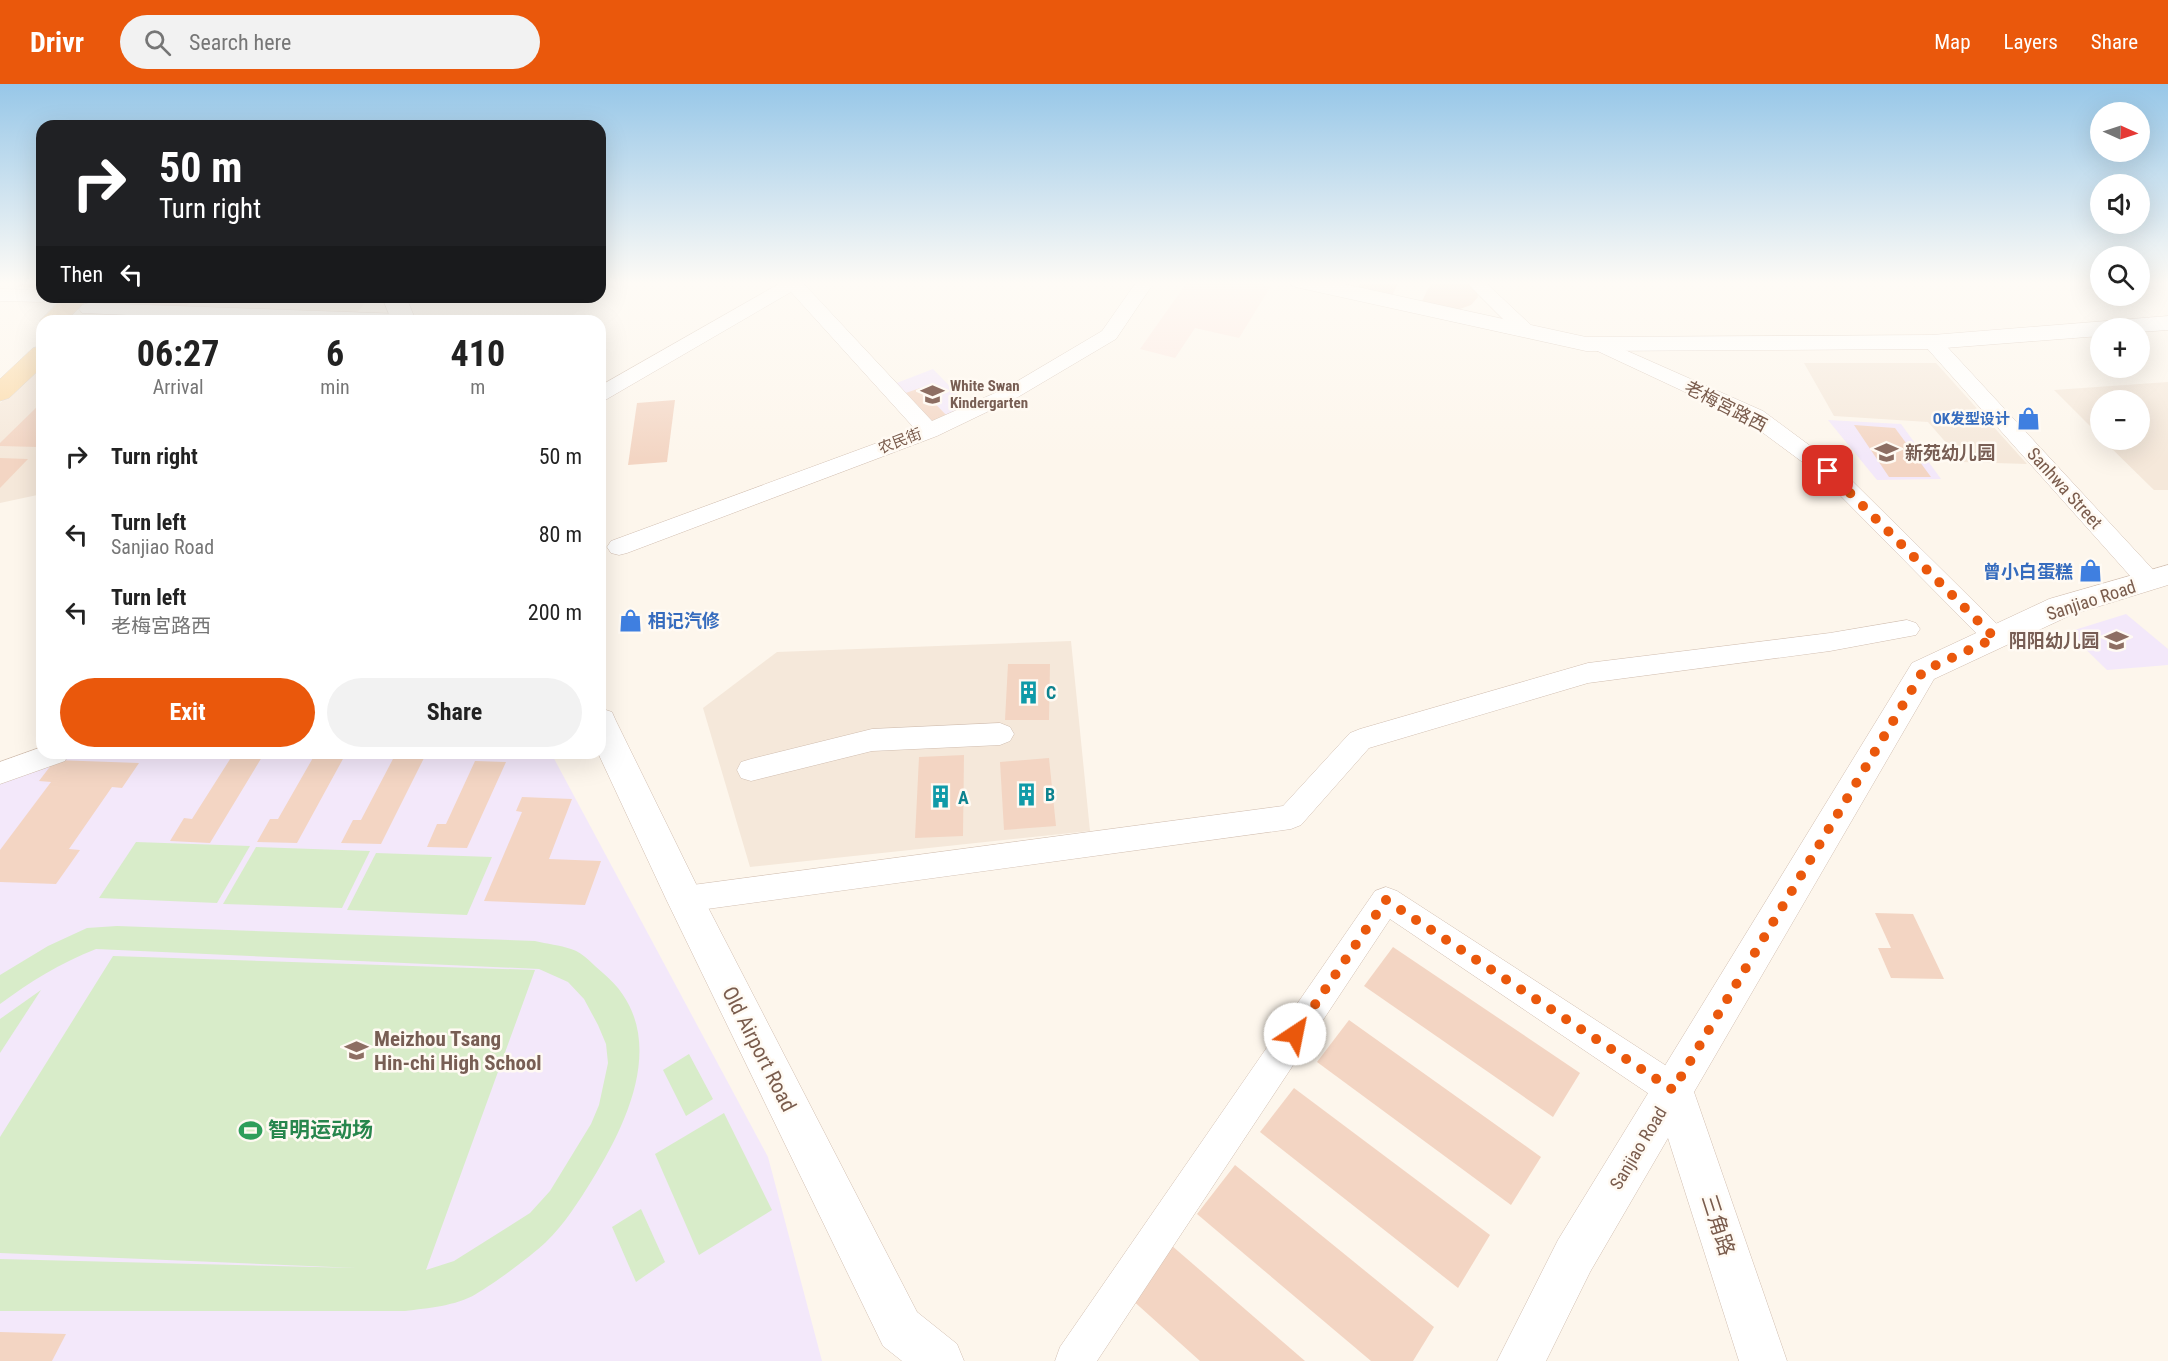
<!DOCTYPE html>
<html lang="en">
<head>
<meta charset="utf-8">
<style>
	:root { --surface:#fff; --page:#f2f2f2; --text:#222; --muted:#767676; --accent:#ea580c }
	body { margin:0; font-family:"Roboto Condensed","Noto Sans SC",sans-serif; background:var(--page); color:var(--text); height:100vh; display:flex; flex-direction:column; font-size:22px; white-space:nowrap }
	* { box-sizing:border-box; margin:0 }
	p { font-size:20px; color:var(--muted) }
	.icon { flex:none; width:33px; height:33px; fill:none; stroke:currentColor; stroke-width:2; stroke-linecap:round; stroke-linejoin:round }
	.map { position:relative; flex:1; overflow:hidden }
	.panel { position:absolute; left:36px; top:231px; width:570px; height:444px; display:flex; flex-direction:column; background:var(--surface); border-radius:18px; box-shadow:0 6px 24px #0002 }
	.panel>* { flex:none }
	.top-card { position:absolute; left:36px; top:36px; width:570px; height:183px; border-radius:18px; box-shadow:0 6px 24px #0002; background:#202124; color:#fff; overflow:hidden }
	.needle { width:39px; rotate:93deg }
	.tools { position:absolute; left:2090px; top:18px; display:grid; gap:12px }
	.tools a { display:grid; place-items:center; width:60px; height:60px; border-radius:50%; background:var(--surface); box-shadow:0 6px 24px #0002; font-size:30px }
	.pin { position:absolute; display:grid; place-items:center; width:51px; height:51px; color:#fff; margin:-26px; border-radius:12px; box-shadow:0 3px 9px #0006 }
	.me { position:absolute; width:66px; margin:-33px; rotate:34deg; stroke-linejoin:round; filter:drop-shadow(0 0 4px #0008) }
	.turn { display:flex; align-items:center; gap:21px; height:126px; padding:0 24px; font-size:27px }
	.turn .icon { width:78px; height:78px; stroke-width:2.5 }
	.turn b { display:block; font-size:42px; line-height:51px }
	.then { display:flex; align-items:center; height:57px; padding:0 24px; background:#0003; gap:12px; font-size:22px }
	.eta { display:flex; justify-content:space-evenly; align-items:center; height:102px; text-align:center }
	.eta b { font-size:36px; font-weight:700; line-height:42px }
	.button { display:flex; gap:12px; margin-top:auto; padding:12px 24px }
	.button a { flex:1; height:69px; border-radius:36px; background:var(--accent); color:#fff; font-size:24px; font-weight:700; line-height:69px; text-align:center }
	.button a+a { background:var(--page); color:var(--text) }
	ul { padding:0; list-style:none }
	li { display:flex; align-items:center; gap:18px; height:78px; padding:0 24px }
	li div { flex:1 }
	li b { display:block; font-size:22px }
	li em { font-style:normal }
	header { display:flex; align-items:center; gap:36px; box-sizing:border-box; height:84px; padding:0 30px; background:var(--accent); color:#fff }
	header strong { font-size:28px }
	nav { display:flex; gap:33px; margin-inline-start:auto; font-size:21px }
	.search { width:420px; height:54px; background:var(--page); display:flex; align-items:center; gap:15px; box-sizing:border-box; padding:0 21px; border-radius:33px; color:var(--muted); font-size:22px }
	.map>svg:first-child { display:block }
	.residential { fill:#f5e8da }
	.commercial { fill:#fde8e0 }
	.education { fill:#f3e8fa }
	.green { fill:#d8ecc9 }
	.building { fill:#f3d5c3 }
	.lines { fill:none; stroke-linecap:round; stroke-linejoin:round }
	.minor-casing { stroke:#d1beb0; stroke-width:1 }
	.tertiary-casing { stroke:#d1beb0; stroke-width:1 }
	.primary-casing { stroke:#dad1cd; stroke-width:1 }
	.minor { fill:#fff; fill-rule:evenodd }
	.tertiary { fill:#fff; fill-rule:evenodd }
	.primary { fill:#fbd9a5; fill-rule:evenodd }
	.route { stroke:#ea580c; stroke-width:10; stroke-dasharray:0 18 }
	.labels { text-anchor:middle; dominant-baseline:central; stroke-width:5; stroke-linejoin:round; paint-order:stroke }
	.far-education-label { font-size:15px; font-weight:bold; fill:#785e54; stroke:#fffaf3; text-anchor:start }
	.far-shop-label { font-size:15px; font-weight:bold; fill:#366cbe; stroke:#fffaf3; text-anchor:end }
	.far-street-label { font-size:15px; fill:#7a5c4d; stroke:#fffaf3 }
	.street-label { font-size:18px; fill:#7a5c4d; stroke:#fffaf3 }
	.education-label { font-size:18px; font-weight:bold; fill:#785e54; stroke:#fffaf3; text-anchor:start }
	.shop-label { font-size:18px; font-weight:bold; fill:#366cbe; stroke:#fffaf3; text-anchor:end }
	.culture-label { font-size:18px; font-weight:bold; fill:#0d838f; stroke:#fffaf3; text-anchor:start }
	.near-education-label { font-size:21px; font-weight:bold; fill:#785e54; stroke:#fffaf3; text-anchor:start }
	.near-street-label { font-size:21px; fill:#7a5c4d; stroke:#fffaf3 }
	.near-leisure-label { font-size:21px; font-weight:bold; fill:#27864d; stroke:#fffaf3; text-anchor:start }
</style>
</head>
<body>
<header>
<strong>Drivr</strong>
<div class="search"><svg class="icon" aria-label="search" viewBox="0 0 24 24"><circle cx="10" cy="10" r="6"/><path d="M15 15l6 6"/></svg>Search here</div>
<nav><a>Map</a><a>Layers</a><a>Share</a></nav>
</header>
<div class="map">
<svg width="2168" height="1277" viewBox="0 0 2168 1277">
	<rect width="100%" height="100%" fill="#fdf6ec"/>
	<g class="residential">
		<path d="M118 213H370L350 237 99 230Z"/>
		<path d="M42 279V410L0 419V319Z"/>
		<path d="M1804 279H1936L2027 380 1963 378 1928 338 1834 332Z"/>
		<path d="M2168 298V406H2154L2103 356H2139V316H2100V352L2054 306Z"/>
		<path d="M1071 557 1090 747 750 783 703 624 777 568Z"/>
	</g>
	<path class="commercial" d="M1188 197H1249L1271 202 1239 254 1195 244 1175 274 1140 265Z"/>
	<g class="education">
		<path d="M933 285 970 323 930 338 894 300Z"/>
		<path d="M1828 336 1901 340 1941 395 1877 396Z"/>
		<path d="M2126 530 2168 565V581L2107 586 2068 548Z"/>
		<path d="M72 669H551L768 1073 822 1277H0V691Z"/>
	</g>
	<g class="green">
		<path d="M136 758 250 762 217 819 99 814Z"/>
		<path d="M256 763 370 767 342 824 223 820Z"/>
		<path d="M376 769 492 773 467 831 347 826Z"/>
		<path d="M117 842 535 857C547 860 560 861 571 865 584 869 593 881 603 889 671 946 630 1035 592 1096 579 1117 564 1141 546 1158 530 1173 495 1199 476 1210 456 1222 428 1224 405 1227H0V1175L357 1184 0 1169V1053L113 872 535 886 426 1186 454 1177 530 1129 550 1107 591 1040 599 1021 608 979 606 960 598 941 584 915 568 898 539 885 96 865C60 879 30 898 0 920V891L48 862 87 844Z"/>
		<path d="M41 906 0 969V935Z"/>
		<path d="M689 970 713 1015 686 1032 663 986Z"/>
		<path d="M724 1029 772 1126 699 1171 655 1070Z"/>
		<path d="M641 1125 665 1178 636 1198 612 1143Z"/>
	</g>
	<g class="building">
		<path d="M24 197H42V204L17 203Z"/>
		<path d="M1362 197H1400L1392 211 1358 203Z"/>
		<path d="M1432 197H1469L1476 204 1478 213 1471 221 1457 226 1421 219Z"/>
		<path d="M135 213H196L179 230 143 228 152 220 129 219Z"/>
		<path d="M920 304 949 334 929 341 900 311Z"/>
		<path d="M675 316 667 378 628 381 637 319Z"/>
		<path d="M42 318V359L38 363 0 362V359Z"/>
		<path d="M1854 341 1895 344 1931 393H1889Z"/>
		<path d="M0 374 28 375 0 404Z"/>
		<path d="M1008 580H1050L1049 636H1005Z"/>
		<path d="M964 671 963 752 915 754 919 673Z"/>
		<path d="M232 672 262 673 210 759 170 757 184 734 192 735Z"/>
		<path d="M314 672 344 673 297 759 257 758 270 735H278Z"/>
		<path d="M394 673 424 674 381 760 341 759 353 736H361Z"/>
		<path d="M1049 674 1056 742 1004 746 1000 678Z"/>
		<path d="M55 676 139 679 122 704 112 703 69 765 80 766 56 800 0 798V766L51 698 39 697Z"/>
		<path d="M475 677 506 678 467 764 427 763 437 740H446Z"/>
		<path d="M522 713 572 715 549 775 601 777 585 821 484 817 522 728 516 727Z"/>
		<path d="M1875 829 1913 830 1944 895 1891 894 1878 864H1891Z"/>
		<path d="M1393 863 1580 989 1553 1033 1364 902Z"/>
		<path d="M1349 936 1541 1073 1511 1121 1317 978Z"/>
		<path d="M1294 1004 1490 1151 1458 1204 1260 1048Z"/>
		<path d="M1235 1081 1434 1243 1413 1277H1371L1197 1130Z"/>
		<path d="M1171 1161 1305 1277H1200L1130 1214Z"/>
		<path d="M0 1248 66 1250 52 1277H0Z"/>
	</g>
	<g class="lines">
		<defs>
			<g id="minor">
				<path d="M784 197H806L804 200 932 337 1004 305 1102 247 1137 197H1155L1116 255 1018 313 937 352 627 469 619 471 611 469 607 463 611 457 915 345 791 208 607 315 600 317V302Z"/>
				<path d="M1465 197H1484L1532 242 1535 246 1532 250H1518Z"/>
				<path d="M0 205 42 206V213H51L42 218 0 217Z"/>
				<path d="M89 219 404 230 411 232 414 236 266 237 82 229 79 225 82 221Z"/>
				<path d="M1932 252 1939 254 2158 491 2161 497 2158 503 2149 505 2140 503 1925 262 1922 258 1925 254Z"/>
				<path d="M1598 254 1763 327 1836 381 2004 547 2008 553 2004 559 1995 562 1986 559 1820 391 1747 337 1591 264 1588 260 1591 256Z"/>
				<path d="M1907 536 1916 539 1920 545 1916 551 1830 567 1588 599 1369 664 1301 741 1291 745 685 828 674 824 670 815 674 806 685 802 1283 722 1350 649 1360 645 1588 579 1830 549Z"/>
				<path d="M1000 639 1010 643 1014 650 1010 657 1000 661 872 667 751 697 741 694 737 686 741 678 751 675 872 645Z"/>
				<path d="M42 663V669H69L65 677 0 700V678Z"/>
				<path d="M1386 803 1397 807 1685 994 1690 1006 1685 1018 1673 1022 1661 1018 1390 835 1097 1277H1055L1060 1263 1375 807Z"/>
			</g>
			<g id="tertiary">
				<path d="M1289 197H1330L1586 253 1932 251 2168 232V246L2139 248V244H2100V252L1932 265 1586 267 1300 204 1292 202Z"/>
				<path d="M382 213H406L416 237H392Z"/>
				<path d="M2168 481V501L2071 531 1934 595 1694 1008 1787 1277H1739L1668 1054 1590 1188 1546 1277H1497L1558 1156 1912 579 2049 515Z"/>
				<path d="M600 624 612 628 616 637 698 804 917 1228 957 1260 964 1277H902L883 1262 666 815 598 669Z"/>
			</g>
			<g id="primary">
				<path d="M64 213H90L66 237H42V240L40 237Z"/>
				<path d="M42 262V283L9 314 0 317V295L33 264Z"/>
			</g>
		</defs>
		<use href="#minor" class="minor-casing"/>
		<use href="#tertiary" class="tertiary-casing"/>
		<use href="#primary" class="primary-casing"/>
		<use href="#minor" class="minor"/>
		<use href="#tertiary" class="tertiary"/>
		<use href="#primary" class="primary"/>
	</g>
	<linearGradient id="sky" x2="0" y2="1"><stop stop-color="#97c7e8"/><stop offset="0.53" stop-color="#fefbf6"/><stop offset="1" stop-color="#fefbf6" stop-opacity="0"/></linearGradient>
	<rect width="2168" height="375" fill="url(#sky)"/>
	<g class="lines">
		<path class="route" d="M1295 950 1386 816 1673 1006 1923 587 1995 554 1828 387"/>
	</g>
	<defs>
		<symbol id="school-bare" viewBox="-9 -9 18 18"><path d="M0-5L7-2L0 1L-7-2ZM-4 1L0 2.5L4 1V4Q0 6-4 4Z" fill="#8d6e63" stroke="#fffaf3" stroke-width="2.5" paint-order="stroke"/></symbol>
		<symbol id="shop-bare" viewBox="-9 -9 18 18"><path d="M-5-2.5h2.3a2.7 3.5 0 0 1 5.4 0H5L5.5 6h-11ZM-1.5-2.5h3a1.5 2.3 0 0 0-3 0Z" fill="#3f7fe0" stroke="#fffaf3" stroke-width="2.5" paint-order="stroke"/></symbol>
		<symbol id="building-bare" viewBox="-9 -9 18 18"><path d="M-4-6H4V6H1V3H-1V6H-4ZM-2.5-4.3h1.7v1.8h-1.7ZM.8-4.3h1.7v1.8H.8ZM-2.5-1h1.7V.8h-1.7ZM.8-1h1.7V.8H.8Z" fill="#0f9aa8" stroke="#fffaf3" stroke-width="2.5" paint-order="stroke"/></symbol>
		<symbol id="stadium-bare" viewBox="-9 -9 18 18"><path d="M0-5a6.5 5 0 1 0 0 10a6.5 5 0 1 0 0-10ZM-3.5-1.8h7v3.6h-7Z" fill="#2e9e5b" stroke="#fffaf3" stroke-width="2.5" paint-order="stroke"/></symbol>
	</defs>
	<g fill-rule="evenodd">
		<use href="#school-bare" x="916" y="294" width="33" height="33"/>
		<use href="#shop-bare" x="2012" y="318" width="33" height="33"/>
		<use href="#school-bare" x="1870" y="352" width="33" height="33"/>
		<use href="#shop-bare" x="2074" y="470" width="33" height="33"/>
		<use href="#shop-bare" x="614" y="520" width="33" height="33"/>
		<use href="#school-bare" x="2100" y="540" width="33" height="33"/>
		<use href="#building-bare" x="1012" y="592" width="33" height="33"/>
		<use href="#building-bare" x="1010" y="694" width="33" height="33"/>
		<use href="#building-bare" x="924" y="696" width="33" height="33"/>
		<use href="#school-bare" x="340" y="950" width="33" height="33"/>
		<use href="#stadium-bare" x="234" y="1030" width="33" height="33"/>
	</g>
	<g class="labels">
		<g class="far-education-label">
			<text x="950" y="302">White Swan<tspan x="950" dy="17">Kindergarten</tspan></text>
		</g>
		<g class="far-shop-label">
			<text x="2010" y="335">OK发型设计</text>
		</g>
		<g class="far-street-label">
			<text transform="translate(900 357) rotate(-21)">农民街</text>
		</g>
		<g class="street-label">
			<text transform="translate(1726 322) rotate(27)">老梅宮路西</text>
			<text transform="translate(2065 404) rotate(48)">Sanhwa Street</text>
			<text transform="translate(2091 516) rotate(-18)">Sanjiao Road</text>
			<text transform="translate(1638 1064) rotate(-59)">Sanjiao Road</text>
		</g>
		<g class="education-label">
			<text x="1905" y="368">新苑幼儿园</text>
			<text x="2099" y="556" text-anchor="end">阳阳幼儿园</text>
		</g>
		<g class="shop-label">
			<text x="2073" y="487">曾小白蛋糕</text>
			<text x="648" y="536" text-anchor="start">相记汽修</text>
		</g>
		<g class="culture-label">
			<text x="1046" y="608">C</text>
			<text x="1045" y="710">B</text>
			<text x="958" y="713">A</text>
		</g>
		<g class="near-education-label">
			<text x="374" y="955">Meizhou Tsang<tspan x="374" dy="24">Hin-chi High School</tspan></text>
		</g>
		<g class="near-street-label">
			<text transform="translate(759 965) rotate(63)">Old Airport Road</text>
			<text transform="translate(1718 1141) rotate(72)">三角路</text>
		</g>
		<g class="near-leisure-label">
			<text x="268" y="1046">智明运动场</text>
		</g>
	</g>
</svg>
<div class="tools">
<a><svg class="needle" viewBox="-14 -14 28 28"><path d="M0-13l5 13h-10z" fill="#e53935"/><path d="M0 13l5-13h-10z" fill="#767676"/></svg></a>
<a><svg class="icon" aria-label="sound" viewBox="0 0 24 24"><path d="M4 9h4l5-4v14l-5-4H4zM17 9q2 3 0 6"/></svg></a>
<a><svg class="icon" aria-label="search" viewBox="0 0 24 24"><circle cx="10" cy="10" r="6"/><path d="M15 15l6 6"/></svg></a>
<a>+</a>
<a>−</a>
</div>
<div class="pin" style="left:1828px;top:387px;background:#d93025"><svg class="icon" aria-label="arrive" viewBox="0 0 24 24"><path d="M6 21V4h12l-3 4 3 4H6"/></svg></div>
<svg class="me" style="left:1295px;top:950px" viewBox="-20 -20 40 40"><circle r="19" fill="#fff"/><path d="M0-13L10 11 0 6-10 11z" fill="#ea580c"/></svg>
<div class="top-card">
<div class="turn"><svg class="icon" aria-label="right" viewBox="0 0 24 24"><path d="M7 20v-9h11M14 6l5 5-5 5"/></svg><div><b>50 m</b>Turn right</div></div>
<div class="then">Then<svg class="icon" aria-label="left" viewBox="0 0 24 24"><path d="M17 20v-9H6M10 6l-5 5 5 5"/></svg></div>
</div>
<section class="panel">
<div class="eta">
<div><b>06:27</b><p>Arrival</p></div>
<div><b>6</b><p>min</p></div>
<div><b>410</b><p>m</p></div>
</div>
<ul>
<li><svg class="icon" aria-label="right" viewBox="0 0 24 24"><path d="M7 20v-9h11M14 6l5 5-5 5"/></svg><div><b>Turn right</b></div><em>50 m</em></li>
<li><svg class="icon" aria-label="left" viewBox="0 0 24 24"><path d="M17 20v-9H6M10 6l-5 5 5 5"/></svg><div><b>Turn left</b><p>Sanjiao Road</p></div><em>80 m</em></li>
<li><svg class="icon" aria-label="left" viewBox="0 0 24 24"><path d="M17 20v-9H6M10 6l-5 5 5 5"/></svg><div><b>Turn left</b><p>老梅宮路西</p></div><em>200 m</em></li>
</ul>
<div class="button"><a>Exit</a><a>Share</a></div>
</section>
</div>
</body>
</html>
